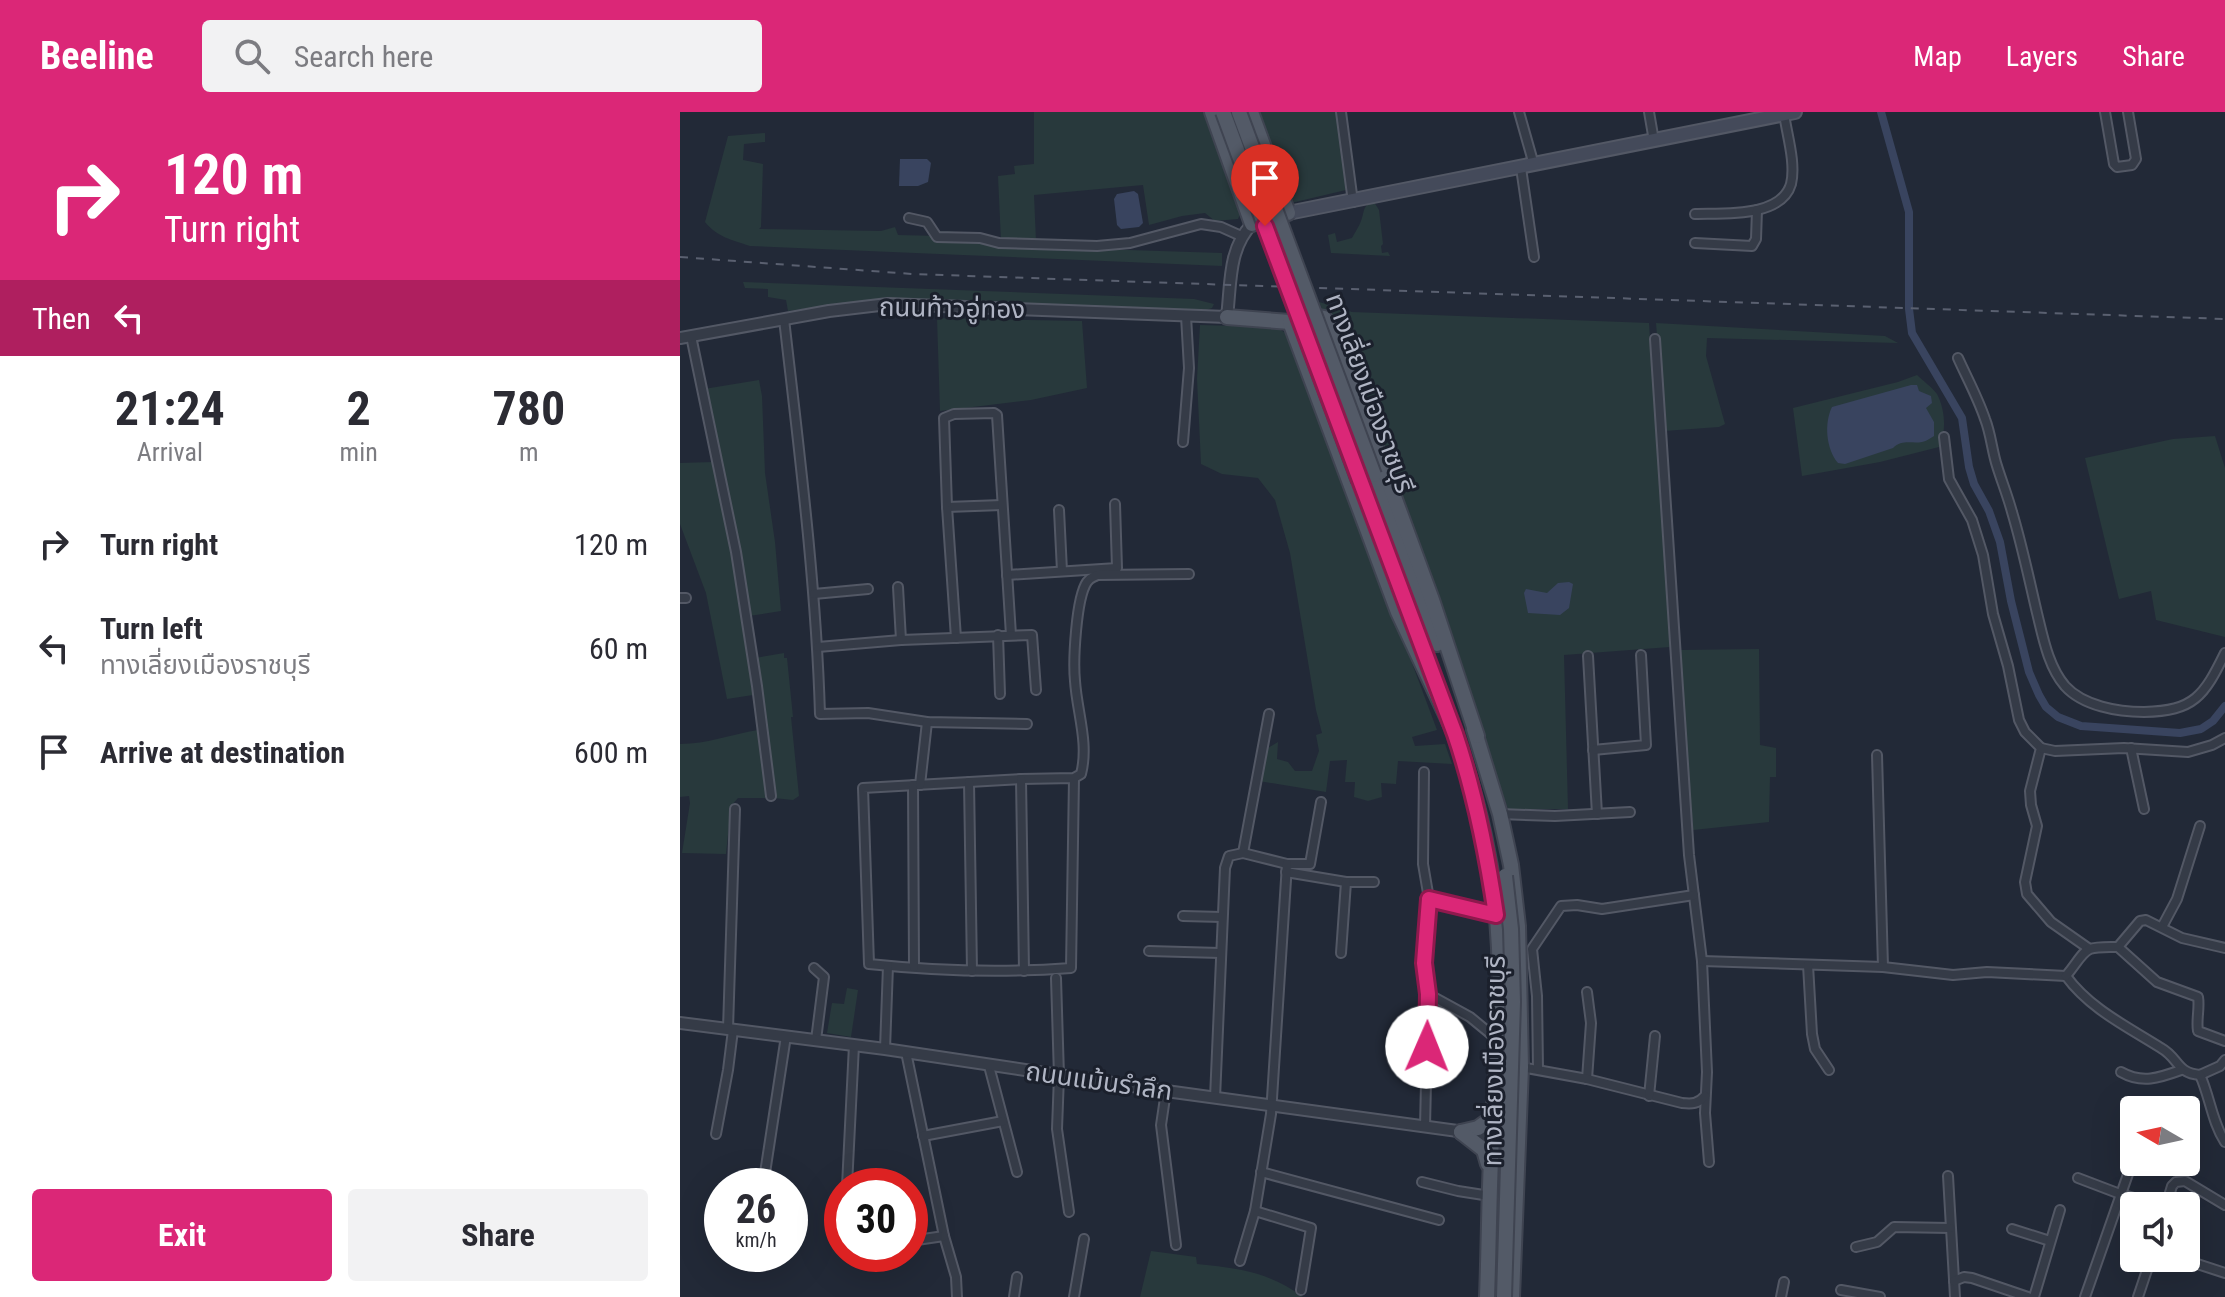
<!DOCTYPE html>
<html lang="en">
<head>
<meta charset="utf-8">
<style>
	:root { --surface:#fff; --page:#f2f2f3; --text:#2b2b33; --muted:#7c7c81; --accent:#db2777 }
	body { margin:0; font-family:"Roboto Condensed","Noto Sans Thai",sans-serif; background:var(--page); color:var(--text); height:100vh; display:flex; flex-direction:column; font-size:30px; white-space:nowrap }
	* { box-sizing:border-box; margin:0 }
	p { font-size:26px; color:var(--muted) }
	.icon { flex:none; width:44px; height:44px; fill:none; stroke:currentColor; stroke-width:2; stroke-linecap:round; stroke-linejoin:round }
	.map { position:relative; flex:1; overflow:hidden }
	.details { display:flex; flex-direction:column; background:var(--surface); width:680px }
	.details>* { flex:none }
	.top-card { background:#db2777; color:#fff; overflow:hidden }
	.needle { width:52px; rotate:279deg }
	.buttons { position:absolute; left:1440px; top:984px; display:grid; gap:16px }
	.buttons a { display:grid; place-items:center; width:80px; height:80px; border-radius:8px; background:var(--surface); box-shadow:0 8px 32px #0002; font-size:40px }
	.speed { position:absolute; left:24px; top:1056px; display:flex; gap:16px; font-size:40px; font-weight:700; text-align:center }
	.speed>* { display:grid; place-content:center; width:104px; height:104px; border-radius:50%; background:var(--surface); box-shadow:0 8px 32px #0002; line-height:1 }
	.speed small { font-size:20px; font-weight:400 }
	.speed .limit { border:12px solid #d22; background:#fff; color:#111 }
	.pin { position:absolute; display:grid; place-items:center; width:68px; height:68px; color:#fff; margin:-82px -34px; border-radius:50% 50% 50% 0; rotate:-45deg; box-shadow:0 0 8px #0007 }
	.pin .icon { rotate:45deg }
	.me { position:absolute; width:88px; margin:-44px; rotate:1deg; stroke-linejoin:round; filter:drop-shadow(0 0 6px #0008) }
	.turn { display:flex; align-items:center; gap:28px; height:168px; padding:0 32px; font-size:36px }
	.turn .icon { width:104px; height:104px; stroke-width:2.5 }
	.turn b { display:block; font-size:56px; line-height:68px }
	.then { display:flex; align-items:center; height:76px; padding:0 32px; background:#0003; gap:16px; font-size:30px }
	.eta { display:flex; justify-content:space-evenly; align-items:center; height:136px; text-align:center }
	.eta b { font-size:48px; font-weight:700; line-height:56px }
	.cta { display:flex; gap:16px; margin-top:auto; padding:16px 32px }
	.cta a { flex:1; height:92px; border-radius:8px; background:var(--accent); color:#fff; font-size:32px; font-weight:700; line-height:92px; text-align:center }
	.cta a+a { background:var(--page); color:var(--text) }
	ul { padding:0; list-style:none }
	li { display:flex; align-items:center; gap:24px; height:104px; padding:0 32px }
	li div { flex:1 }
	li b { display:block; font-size:30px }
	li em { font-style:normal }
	header { display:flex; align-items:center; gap:48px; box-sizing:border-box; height:112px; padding:0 40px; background:var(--accent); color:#fff }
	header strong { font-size:38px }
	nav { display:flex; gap:44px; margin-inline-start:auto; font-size:28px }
	.search { width:560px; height:72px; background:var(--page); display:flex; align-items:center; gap:20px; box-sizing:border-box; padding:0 28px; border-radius:8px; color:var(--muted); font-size:30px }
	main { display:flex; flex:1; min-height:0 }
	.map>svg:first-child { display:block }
	.green { fill:#28393c }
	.water { fill:#39445f }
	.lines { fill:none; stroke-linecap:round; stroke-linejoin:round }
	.canal { stroke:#39445f; stroke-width:8 }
	.minor-casing { stroke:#535865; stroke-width:12 }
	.tertiary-casing { stroke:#535865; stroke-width:14 }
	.secondary-casing { stroke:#535865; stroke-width:16 }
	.primary-casing { stroke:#3f4451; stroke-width:18 }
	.minor { stroke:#353b47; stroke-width:8 }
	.tertiary { stroke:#353b47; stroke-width:10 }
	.secondary { stroke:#444a5a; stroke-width:12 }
	.primary { stroke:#535a67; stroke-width:14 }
	.rail { stroke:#5a6070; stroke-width:2; stroke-dasharray:8 8; stroke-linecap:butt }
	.primary-bridge-casing { stroke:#3f4451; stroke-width:18; stroke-linecap:butt }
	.primary-bridge { stroke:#535a67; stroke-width:14 }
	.route-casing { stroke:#8e194d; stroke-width:20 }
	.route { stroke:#db2777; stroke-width:14 }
	.labels { text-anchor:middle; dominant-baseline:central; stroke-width:6; stroke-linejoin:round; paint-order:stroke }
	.street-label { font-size:26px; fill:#b0b5c4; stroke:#1b202c }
</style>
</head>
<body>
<header>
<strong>Beeline</strong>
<div class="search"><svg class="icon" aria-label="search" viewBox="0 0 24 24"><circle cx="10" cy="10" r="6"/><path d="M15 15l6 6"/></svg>Search here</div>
<nav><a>Map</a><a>Layers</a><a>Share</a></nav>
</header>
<main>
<section class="details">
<div class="top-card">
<div class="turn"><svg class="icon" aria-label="right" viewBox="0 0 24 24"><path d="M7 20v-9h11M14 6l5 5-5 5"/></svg><div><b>120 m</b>Turn right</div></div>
<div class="then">Then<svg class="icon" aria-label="left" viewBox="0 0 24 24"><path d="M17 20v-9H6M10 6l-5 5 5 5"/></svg></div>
</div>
<div class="eta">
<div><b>21:24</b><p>Arrival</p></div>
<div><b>2</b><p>min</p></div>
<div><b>780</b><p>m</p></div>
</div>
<ul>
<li><svg class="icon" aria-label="right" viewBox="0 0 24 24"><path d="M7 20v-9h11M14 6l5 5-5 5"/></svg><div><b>Turn right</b></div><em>120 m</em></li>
<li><svg class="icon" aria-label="left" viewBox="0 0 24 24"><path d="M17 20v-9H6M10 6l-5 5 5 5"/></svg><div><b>Turn left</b><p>ทางเลี่ยงเมืองราชบุรี</p></div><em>60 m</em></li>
<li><svg class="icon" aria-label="arrive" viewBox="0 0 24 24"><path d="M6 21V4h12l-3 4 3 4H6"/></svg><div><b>Arrive at destination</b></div><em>600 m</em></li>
</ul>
<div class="cta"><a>Exit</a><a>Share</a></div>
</section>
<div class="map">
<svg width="1545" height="1185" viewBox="0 0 1545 1185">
	<rect width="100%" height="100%" fill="#222937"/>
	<g class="green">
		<path d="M354 0H527L561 100 558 107 535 109 525 101 502 104 469 113 463 73 354 83 356 129H321L318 64 335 62 334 54 354 52Z"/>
		<path d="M577 0H659L666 78 611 91Z"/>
		<path d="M85 21V30L64 32 63 48 83 52 81 115 79 117 201 119 215 115 218 123 259 124 260 119 308 122 306 132 355 135 542 141V154L70 134C52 128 37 125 25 110L48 24Z"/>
		<path d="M694 90 699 98 703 132 701 134 702 141 708 140 710 144 651 141 648 123 655 121 657 130 672 126C675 120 679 115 681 109 685 99 682 93 694 90Z"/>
		<path d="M63 170 514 187 534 192 532 196 523 199 222 187 190 188 108 199 106 188 88 185V177L65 176Z"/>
		<path d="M639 190 672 200 969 211 990 535 884 543 888 697H828L661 223 662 212 642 197Z"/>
		<path d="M257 206 402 209 407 276 351 288 260 299Z"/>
		<path d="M976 211 1205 224 1218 231 1027 226 1026 244 1045 312 1039 315 984 319Z"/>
		<path d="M520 213 596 215 607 222 614 235 757 618 732 625 735 634 765 632 772 652 718 649 716 672 701 671 702 685 688 689 674 685 675 670H665L667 648 650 649 646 680 579 669 588 636 598 630 597 647 608 650 615 659H632L639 639 636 623 642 621 636 598 610 441 595 388 578 366 542 362 521 352 517 267Z"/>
		<path d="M1237 263C1243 269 1252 275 1257 282 1265 297 1267 320 1259 335L1200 350 1122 364 1113 296 1218 270Z"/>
		<path d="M79 268 82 284 85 361 95 430 101 499 69 504 24 277Z"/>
		<path d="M1535 324 1545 356V525L1476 508 1471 479 1439 487 1405 346 1493 327Z"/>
		<path d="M33 350 52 448 73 583 47 587 26 481 0 412V351Z"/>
		<path d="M1079 537 1080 633 1096 636V665H1090L1089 710 1013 718 1000 538Z"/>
		<path d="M104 541V546H107L113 605H111L119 684 113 688 94 686 75 546Z"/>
		<path d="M78 618 87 686H58L51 694 46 742 2 741 10 691 9 684 0 685V632C27 632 52 622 78 618Z"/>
		<path d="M167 876 178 878 171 925 147 921 152 891 164 892Z"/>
		<path d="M471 1139 516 1145 517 1152C558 1156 589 1160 623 1185H460Z"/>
	</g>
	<g class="water">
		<path d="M220 47H247L251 51 248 70 238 74H219Z"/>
		<path d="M454 79 458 82 463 111 459 115 441 117 437 113 434 87 437 82Z"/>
		<path d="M1231 273H1237L1239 279 1251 284 1252 291 1246 296 1254 310V324C1250 326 1247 329 1242 330 1232 332 1222 327 1213 336L1165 352 1158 351C1146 337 1144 311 1152 295Z"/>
		<path d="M889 470 893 472 889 496 880 503 848 501 844 481 846 477 867 481 878 471Z"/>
	</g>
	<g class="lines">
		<path class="canal" d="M1201 0 1229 100V197L1232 221 1282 306 1289 355 1294 372 1309 399 1320 430 1331 489 1349 560 1359 583 1366 595 1378 605 1401 614 1500 621 1521 617 1533 609 1545 594"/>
		<defs>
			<g id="minor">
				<path d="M661 0 673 90"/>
				<path d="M839 0 854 53"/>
				<path d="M969 0 974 29"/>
				<path d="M1425 0 1434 52 1437 55 1452 53 1456 47 1448 0"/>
				<path d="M841 56 854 145"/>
				<path d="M1015 102C1043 101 1101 106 1111 72 1116 51 1107 23 1104 2"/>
				<path d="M229 106 247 110 257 125 300 126 319 131 417 134 450 131 521 112 541 115 561 124"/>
				<path d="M1015 131 1072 134 1076 127 1077 98"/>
				<path d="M104 207C119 338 136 470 140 602L188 601 247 610 347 612"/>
				<path d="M11 224 56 440 77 574 91 684"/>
				<path d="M975 227 1009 743 1022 849 1027 960 1025 1001 1029 1050"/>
				<path d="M1278 246C1287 266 1298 286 1305 307 1311 322 1312 339 1317 354 1322 370 1328 385 1332 400 1342 433 1349 467 1357 501 1363 525 1368 554 1385 574 1403 594 1438 600 1464 600 1514 599 1524 584 1545 541"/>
				<path d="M1264 325 1269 367 1292 408 1303 443 1313 502 1328 554 1339 608 1345 620 1361 636 1350 679 1351 693 1357 714 1345 770 1347 782 1371 810 1408 836"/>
				<path d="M503 330 509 256 506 204"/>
				<path d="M267 395 322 393"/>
				<path d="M379 398 382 459"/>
				<path d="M327 463 437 456 435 392"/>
				<path d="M218 475 221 528"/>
				<path d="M134 482 188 477"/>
				<path d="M0 486H6"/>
				<path d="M318 523 320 582"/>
				<path d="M276 526 267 395 264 306 274 302 314 301 317 303 331 523"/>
				<path d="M138 535 221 528 352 523 356 578"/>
				<path d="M908 544 917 702"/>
				<path d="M1361 636 1375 639 1444 636 1508 640 1532 633 1545 626"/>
				<path d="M1451 636 1464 697"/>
				<path d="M913 638 966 633 961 543"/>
				<path d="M1197 643 1203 855"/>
				<path d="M744 660 743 752 749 787 744 851 748 882 745 1015"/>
				<path d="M394 666 341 667 183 676 189 852C256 859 324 861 391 856L394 666 401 662C409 631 397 600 395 569 393 549 396 486 407 470 411 465 412 466 417 463L509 462"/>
				<path d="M341 667 344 859"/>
				<path d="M289 670 292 859"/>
				<path d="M233 673 234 855"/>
				<path d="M240 673 247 610"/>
				<path d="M820 702 875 704 950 700"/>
				<path d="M563 741 589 602"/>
				<path d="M606 760 666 770H694"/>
				<path d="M749 787 816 803"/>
				<path d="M503 804 542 805"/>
				<path d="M1482 815 1497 787 1520 714"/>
				<path d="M1438 835 1477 870 1518 885C1520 896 1516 908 1518 919L1545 929"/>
				<path d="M469 839 540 841"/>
				<path d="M661 841 666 770"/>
				<path d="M1022 849 1203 855 1273 863 1307 860 1386 864"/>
				<path d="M1128 853 1132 922 1135 937 1149 958"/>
				<path d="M134 856 144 865 136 928"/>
				<path d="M1386 864C1410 897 1448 915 1481 936 1499 946 1496 961 1520 963L1540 954 1545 948"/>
				<path d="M1386 864C1408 837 1401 834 1438 835L1460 809 1466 808 1502 826 1545 836"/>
				<path d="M376 866 379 964 377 1017 389 1100"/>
				<path d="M907 880 911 911 907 967"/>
				<path d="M748 882 790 905 818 928"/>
				<path d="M48 917 55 697"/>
				<path d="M205 937 208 854"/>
				<path d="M226 940 264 1124 276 1165 277 1185"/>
				<path d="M309 954 337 1060"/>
				<path d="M841 955 907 967 1002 991C1012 992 1018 992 1025 984"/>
				<path d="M858 957 857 884 852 837 881 794 897 793 922 797 1014 783"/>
				<path d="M1441 960C1462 972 1479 966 1501 958"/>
				<path d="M1520 963C1530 985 1532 1010 1545 1030"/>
				<path d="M486 979 481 1013 496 1133"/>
				<path d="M969 984 975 924"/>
				<path d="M535 986 545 756 549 744 563 741 607 752H630L641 690"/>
				<path d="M36 1022 48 958 53 918"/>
				<path d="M243 1024 323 1009"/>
				<path d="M581 1060 759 1108"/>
				<path d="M1268 1064 1275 1185"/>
				<path d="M1398 1066 1440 1082 1482 1094"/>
				<path d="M742 1070 778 1079 810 1084"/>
				<path d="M83 1074 106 924"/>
				<path d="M167 1074 174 933"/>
				<path d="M1486 1094 1492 1074 1496 1070 1505 1069 1545 1093"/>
				<path d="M575 1099 631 1116 621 1178"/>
				<path d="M1332 1117 1370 1129"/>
				<path d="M230 1129 264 1124"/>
				<path d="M1176 1135 1197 1130 1214 1115 1270 1116"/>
				<path d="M1499 1146 1545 1161"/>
				<path d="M560 1149 575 1099 591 1002 607 752"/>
				<path d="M1274 1169 1284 1165 1292 1166 1348 1185"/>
				<path d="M1161 1178 1200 1185"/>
				<path d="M334 1185 337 1165"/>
				<path d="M394 1185 404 1127"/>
				<path d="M1101 1185 1104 1170"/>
				<path d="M1354 1185 1380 1098"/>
				<path d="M1405 1185 1454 1045"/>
				<path d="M1458 1185 1471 1146"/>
			</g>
			<g id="tertiary">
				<path d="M0 226 149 199 208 192 547 205C551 172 548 137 572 112"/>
				<path d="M0 911 205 937 486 979 836 1027"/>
			</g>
			<path id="secondary" d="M574 111 608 101 1115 0"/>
			<g id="primary">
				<path d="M532 0 572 112"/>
				<path d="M571 0 608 101"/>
				<path d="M547 205 610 210"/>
				<path d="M694 363 757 532"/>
				<path d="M772 615C798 683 816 764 819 836 822 900 816 963 812 1026 809 1079 809 1132 807 1185"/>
				<path d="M794 617 820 702 831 753 838 814 841 955 832 1185"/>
				<path d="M775 622 718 500 610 210 630 204 644 206 652 216 752 488 797 624"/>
				<path d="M781 1020 798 1016 809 1008 811 999"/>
				<path d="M781 1020 804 1038 808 1052"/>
			</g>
		</defs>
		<use href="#minor" class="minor-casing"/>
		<use href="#tertiary" class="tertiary-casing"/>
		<use href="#secondary" class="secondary-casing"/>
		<use href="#primary" class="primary-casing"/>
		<use href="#minor" class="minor"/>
		<use href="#tertiary" class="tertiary"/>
		<use href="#secondary" class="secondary"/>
		<use href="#primary" class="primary"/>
		<path class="rail" d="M0 145 232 162 1545 207"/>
		<defs>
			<g id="primary-bridge">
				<path d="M543 0 679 369"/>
				<path d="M559 0 694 363"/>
				<path d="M824 1185 833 890 831 817 825 764"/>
			</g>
		</defs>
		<use href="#primary-bridge" class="primary-bridge-casing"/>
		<use href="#primary-bridge" class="primary-bridge"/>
	</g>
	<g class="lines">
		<defs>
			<path id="route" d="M585 114 775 622C795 681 807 742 816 803L749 787 744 851 748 882 747 935"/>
		</defs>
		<use href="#route" class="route-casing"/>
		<use href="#route" class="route"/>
	</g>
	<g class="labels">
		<g class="street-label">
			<text transform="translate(272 196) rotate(1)">ถนนท้าวอู่ทอง</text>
			<text transform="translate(690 281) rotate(70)">ทางเลี่ยงเมืองราชบุรี</text>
			<text transform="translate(814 949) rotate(-89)">ทางเลี่ยงเมืองราชบุรี</text>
			<text transform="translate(419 969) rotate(8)">ถนนแม้นรำลึก</text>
		</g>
	</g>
</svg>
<div class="buttons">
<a><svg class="needle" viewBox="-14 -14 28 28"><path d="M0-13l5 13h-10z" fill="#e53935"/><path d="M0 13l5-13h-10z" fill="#7c7c81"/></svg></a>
<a><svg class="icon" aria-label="sound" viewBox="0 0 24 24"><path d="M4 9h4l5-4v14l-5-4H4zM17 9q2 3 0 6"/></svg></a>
</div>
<div class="speed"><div>26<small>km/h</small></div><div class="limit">30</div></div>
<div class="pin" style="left:585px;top:114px;background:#d93025"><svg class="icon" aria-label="arrive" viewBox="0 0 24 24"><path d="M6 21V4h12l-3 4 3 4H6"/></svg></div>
<svg class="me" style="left:747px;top:935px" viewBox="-20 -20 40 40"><circle r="19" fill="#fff"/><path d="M0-13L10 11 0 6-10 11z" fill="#db2777"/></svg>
</div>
</main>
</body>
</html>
